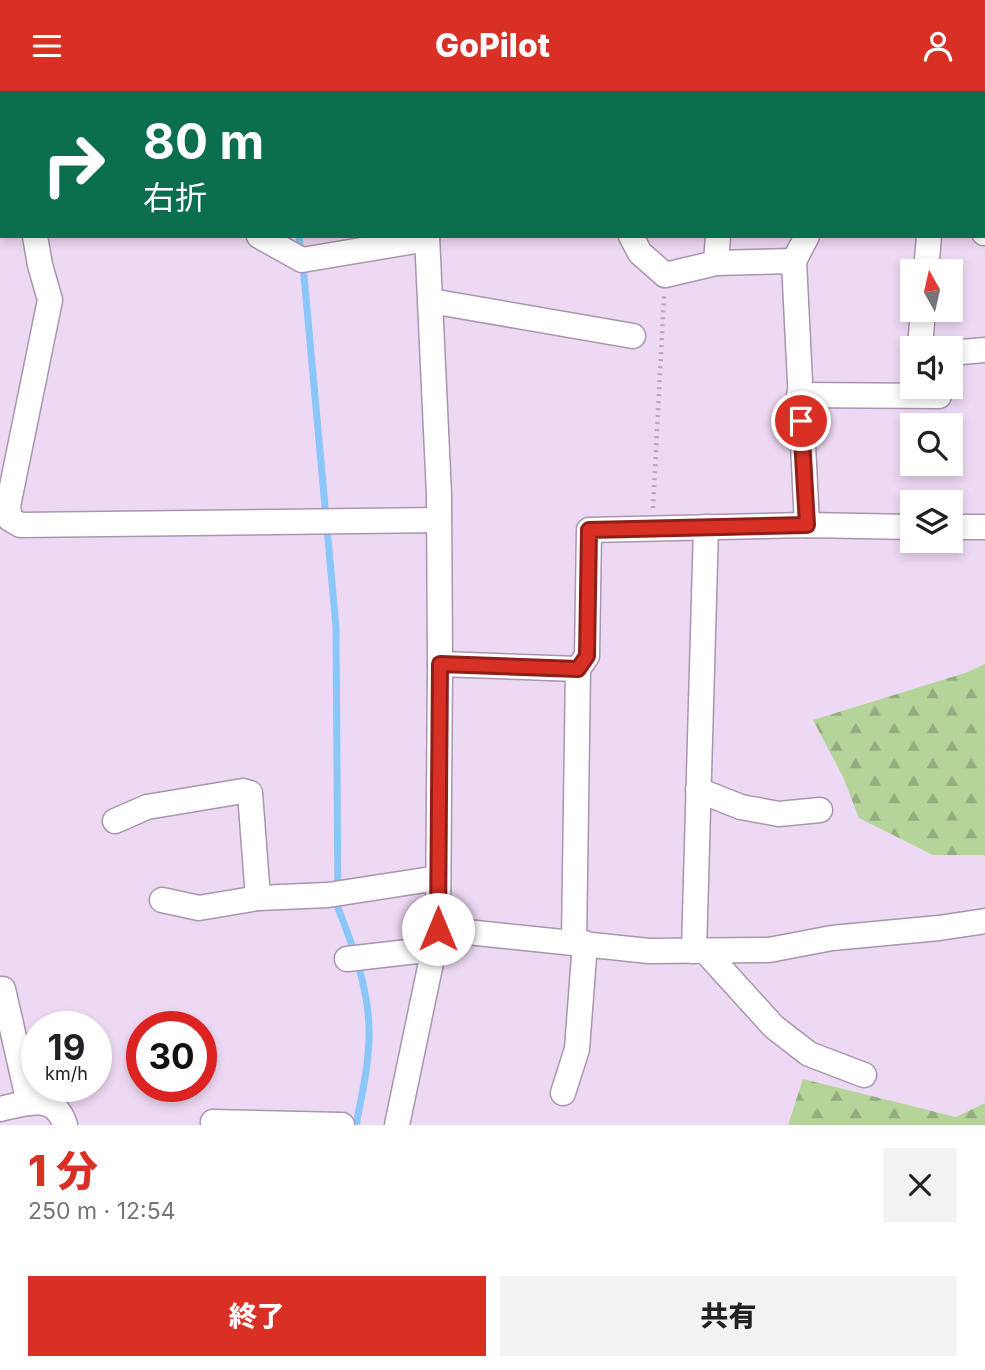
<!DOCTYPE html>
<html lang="ja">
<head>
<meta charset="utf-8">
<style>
	:root { --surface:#fff; --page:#f2f2f2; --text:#202124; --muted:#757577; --accent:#d93025 }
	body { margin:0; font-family:Inter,"Noto Sans JP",sans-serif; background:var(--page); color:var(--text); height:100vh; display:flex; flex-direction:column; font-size:26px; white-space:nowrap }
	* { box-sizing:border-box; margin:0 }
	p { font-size:23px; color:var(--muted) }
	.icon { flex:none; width:38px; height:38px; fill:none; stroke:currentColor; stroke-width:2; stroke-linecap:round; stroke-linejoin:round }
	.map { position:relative; height:1034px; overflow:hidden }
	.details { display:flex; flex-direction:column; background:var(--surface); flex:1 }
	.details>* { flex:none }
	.hud { position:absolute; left:0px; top:0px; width:985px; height:147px; box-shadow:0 4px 10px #0003; background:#0b6e4f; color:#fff; overflow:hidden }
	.needle { width:46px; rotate:352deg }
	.tools { position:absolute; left:900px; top:168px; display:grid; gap:14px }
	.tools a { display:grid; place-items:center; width:63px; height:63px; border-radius:0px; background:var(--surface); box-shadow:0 4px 10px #0003; font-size:35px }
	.speed { position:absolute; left:21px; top:920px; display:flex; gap:14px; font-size:35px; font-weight:700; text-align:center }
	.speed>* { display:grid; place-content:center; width:91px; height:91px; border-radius:50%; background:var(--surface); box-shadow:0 4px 10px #0003; line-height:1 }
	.speed small { font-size:18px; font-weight:400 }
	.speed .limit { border:10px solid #d22; background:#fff; color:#111 }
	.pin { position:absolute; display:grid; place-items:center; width:60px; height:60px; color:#fff; margin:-30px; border:4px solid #fff; border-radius:50%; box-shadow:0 2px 7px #0007 }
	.me { position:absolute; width:77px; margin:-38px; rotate:0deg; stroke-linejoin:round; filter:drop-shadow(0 0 5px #0008) }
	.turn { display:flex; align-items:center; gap:24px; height:147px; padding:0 28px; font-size:32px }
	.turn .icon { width:91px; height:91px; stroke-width:2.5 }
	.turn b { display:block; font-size:49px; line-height:60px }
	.round { display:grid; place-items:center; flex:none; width:74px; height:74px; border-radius:0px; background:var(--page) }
	.summary { display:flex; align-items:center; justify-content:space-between; height:119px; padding:0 28px }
	h1 { font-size:42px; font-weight:800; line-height:52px; color:var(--accent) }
	.primary-button { display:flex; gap:14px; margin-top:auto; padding:14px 28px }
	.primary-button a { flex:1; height:80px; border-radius:0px; background:var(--accent); color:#fff; font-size:28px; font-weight:800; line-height:80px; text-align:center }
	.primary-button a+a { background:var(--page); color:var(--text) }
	header { display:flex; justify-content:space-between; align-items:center; height:91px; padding:0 28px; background:var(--accent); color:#fff; font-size:32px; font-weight:800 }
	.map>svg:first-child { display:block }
	.forest { fill:url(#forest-firs) }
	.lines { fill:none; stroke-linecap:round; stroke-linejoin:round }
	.stream { stroke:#8bc6f8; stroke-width:7 }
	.minor-casing { stroke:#a995ae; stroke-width:27 }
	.path { stroke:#b8a6bc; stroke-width:4.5; stroke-dasharray:2 5; stroke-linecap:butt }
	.minor { stroke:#fff; stroke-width:24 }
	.route-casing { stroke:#8d1f18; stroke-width:18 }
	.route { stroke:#d93025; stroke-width:12 }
</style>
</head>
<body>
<header><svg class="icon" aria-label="menu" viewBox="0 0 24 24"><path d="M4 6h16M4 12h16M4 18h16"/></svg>GoPilot<svg class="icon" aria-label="person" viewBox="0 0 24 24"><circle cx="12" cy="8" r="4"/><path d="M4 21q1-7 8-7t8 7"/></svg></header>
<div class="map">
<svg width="985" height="1034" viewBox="0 0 985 1034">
	<defs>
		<pattern id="forest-firs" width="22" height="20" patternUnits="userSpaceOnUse" patternTransform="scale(1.75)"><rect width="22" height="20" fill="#b4d49a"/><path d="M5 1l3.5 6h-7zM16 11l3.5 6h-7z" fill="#94ad7f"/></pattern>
	</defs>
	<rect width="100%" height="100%" fill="#eed9f4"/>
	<g class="forest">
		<path d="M985 573V764H933L859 727 843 686 813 629 965 582Z"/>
		<path d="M803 988 956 1026 985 1012V1034H788Z"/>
	</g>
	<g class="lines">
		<g class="stream">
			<path d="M278 0V2"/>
			<path d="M299 145 301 162"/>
			<path d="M303 174 336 536 338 817C353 855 368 896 369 937 370 969 362 1003 356 1034"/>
		</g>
		<defs>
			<g id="minor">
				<path d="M38 0 39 2"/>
				<path d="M216 0V2"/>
				<path d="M425 0V2"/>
				<path d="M145 2 150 0"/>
				<path d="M637 2V0"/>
				<path d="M742 2V0"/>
				<path d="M883 2V0"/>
				<path d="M984 26H985"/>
				<path d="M984 142H985"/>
				<path d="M35 145 40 174 50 209 8 415 10 428 20 434 439 429"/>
				<path d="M259 145 302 169 427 148"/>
				<path d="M631 145 640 162 665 184 716 172 794 170"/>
				<path d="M716 172 718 145"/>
				<path d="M926 180 929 145"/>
				<path d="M431 210 633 245"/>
				<path d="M920 257 923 219"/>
				<path d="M950 262 985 259"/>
				<path d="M799 304 939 305"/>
				<path d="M807 434 794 170 807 145"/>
				<path d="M950 436H985"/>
				<path d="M440 573 578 578"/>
				<path d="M698 699 741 716 779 723 820 719"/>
				<path d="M115 730 147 716 243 700 250 702 258 807"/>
				<path d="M162 809 199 817 258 807 328 804 438 787"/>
				<path d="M438 838 649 860 769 859 832 847 939 837 985 830"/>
				<path d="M574 851 578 578 587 565 589 439 807 434 912 436"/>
				<path d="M694 860 706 436"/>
				<path d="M705 860 774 936 809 963 864 984"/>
				<path d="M347 868 434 858"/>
				<path d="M0 898H3L29 1012"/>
				<path d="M563 1002 577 958 585 852"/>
				<path d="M0 1018C26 1012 55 1001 65 1034"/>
				<path d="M213 1031 342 1034"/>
				<path d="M397 1034 438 838 440 573 439 404 427 145"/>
			</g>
		</defs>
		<use href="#minor" class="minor-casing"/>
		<path class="path" d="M653 417 664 205"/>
		<use href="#minor" class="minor"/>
	</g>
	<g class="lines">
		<defs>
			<path id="route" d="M438 838 440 573 578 578 587 565 589 439 807 434 801 330"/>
		</defs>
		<use href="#route" class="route-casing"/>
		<use href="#route" class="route"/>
	</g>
</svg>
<div class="tools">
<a><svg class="needle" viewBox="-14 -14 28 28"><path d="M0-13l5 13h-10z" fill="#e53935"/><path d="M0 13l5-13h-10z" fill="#757577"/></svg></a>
<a><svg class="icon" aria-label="sound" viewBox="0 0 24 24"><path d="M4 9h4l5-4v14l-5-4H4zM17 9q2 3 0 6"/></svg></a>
<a><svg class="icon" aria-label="search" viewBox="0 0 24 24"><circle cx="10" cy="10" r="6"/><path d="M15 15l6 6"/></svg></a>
<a><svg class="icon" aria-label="layers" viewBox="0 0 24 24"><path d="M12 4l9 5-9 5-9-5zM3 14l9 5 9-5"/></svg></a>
</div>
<div class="speed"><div>19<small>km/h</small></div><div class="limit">30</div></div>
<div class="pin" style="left:801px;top:330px;background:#d93025"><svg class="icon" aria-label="arrive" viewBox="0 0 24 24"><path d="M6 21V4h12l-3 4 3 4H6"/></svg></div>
<svg class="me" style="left:438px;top:838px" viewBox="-20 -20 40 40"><circle r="19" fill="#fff"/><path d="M0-13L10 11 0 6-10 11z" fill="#d93025"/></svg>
<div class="hud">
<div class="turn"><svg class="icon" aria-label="right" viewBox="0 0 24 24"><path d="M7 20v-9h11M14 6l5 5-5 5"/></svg><div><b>80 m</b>右折</div></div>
</div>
</div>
<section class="details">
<div class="summary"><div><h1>1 分</h1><p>250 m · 12:54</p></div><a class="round"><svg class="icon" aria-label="close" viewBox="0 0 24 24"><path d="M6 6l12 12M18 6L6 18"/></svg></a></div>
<div class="primary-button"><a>終了</a><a>共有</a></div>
</section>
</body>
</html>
